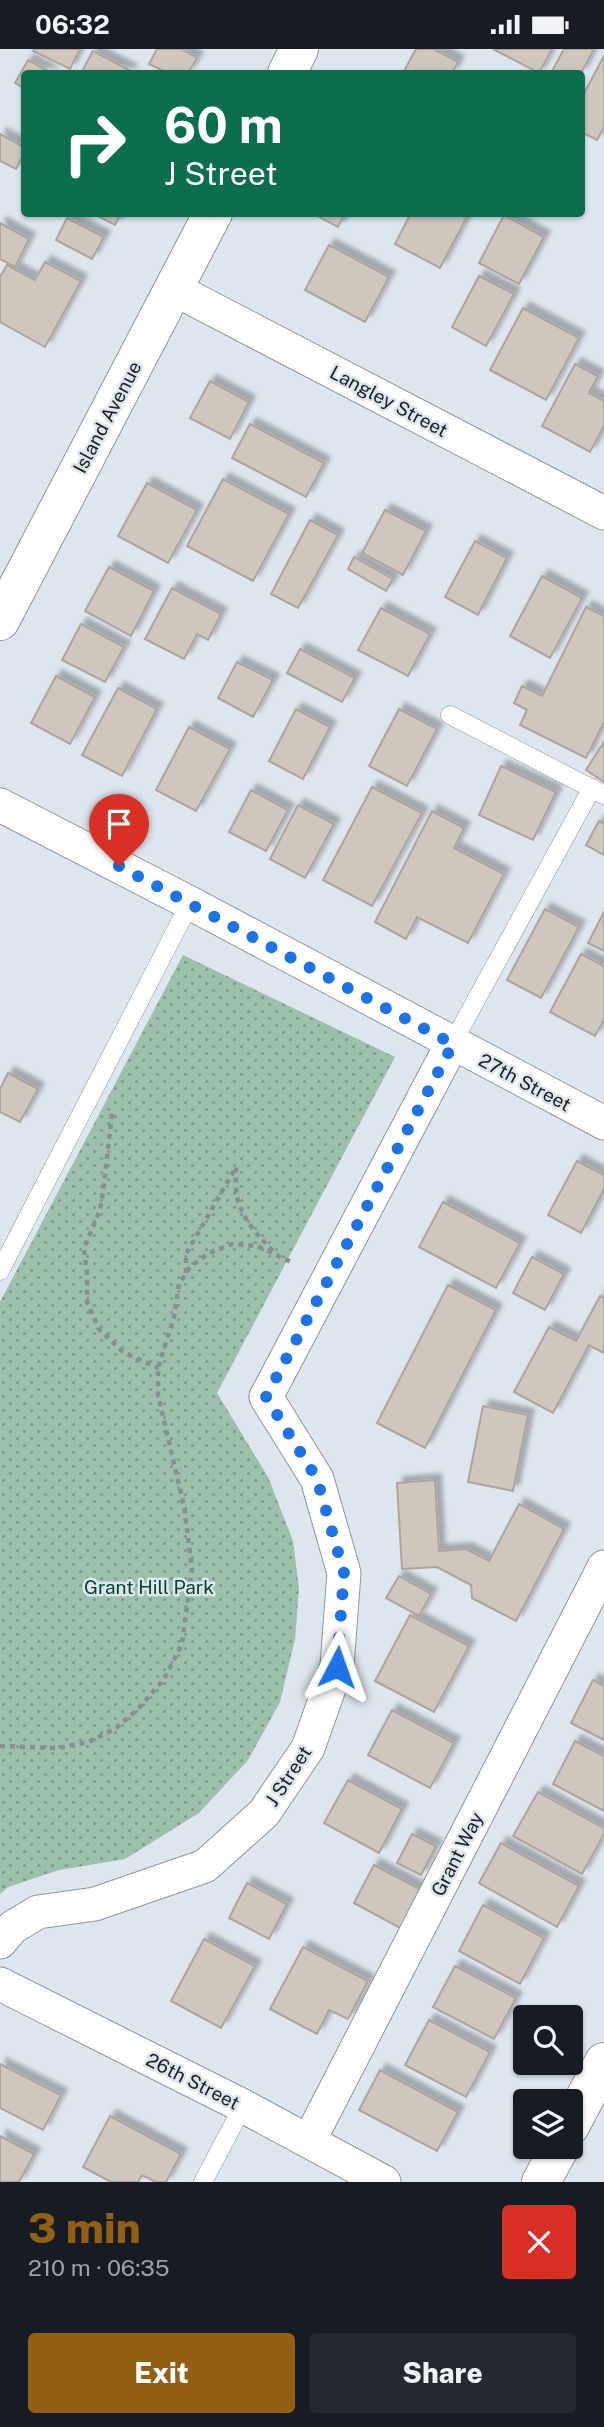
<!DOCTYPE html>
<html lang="en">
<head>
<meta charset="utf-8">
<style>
	:root { --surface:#171b24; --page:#242831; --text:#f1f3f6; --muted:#9ea1a6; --accent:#935f13 }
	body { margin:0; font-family:"Public Sans",sans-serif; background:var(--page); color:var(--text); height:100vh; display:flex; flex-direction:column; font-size:26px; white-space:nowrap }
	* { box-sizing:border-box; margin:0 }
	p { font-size:23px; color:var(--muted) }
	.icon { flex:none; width:38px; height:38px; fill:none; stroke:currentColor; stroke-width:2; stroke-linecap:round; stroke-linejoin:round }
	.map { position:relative; height:2133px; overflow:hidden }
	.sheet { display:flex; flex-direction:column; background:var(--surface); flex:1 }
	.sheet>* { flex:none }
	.top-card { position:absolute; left:21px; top:21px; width:564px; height:147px; border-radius:7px; box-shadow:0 2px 5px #0004; background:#0b6e4f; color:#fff; overflow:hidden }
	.tools { position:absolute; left:513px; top:1956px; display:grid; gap:14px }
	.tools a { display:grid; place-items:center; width:70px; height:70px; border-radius:7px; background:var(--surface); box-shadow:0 2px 5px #0004; font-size:35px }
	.pin { position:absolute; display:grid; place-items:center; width:60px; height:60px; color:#fff; margin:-72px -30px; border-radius:50% 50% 50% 0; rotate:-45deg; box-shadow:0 0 7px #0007 }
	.pin .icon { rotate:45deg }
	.me { position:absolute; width:77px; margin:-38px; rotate:4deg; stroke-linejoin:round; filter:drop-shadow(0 0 5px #0008) }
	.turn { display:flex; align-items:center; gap:24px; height:147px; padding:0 28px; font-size:32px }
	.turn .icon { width:91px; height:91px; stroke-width:2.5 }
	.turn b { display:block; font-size:49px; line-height:60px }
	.round { display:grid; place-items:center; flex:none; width:74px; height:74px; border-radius:7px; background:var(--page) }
	.head { display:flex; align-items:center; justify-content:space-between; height:119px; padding:0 28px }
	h1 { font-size:42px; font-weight:800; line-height:52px; color:var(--accent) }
	.action { display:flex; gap:14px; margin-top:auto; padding:14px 28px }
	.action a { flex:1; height:80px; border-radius:7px; background:var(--accent); color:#fff; font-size:28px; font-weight:800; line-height:80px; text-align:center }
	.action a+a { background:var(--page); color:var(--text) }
	.status { display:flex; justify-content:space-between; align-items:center; height:49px; padding:0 35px; background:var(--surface); direction:ltr }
	.status svg { height:19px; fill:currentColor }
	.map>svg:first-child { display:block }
	.park { fill:url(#park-dots) }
	.building { fill:#cfc6be; stroke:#ada49c; stroke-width:2; filter:url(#shadow) }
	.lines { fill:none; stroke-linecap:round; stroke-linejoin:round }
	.lane-casing { stroke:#8e969e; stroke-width:19 }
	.street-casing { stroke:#8e969e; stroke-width:35 }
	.secondary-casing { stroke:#8e969e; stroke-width:40 }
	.path { stroke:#888e94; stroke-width:4.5; stroke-dasharray:5 5; stroke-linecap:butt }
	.lane { stroke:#fff; stroke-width:18 }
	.street { stroke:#fff; stroke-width:33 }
	.secondary { stroke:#fff; stroke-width:38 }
	.route { stroke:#1a73e8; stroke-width:12; stroke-dasharray:0 21.6 }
	.labels { text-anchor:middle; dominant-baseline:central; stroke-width:5; stroke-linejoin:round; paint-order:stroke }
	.street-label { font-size:19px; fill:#1c1f22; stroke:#dde5ee }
	.park-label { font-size:19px; fill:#00452b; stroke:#dde5ee }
</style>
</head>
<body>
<div class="status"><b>06:32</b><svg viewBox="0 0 49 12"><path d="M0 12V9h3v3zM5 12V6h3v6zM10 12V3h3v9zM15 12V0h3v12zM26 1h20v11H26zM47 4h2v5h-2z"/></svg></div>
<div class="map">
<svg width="604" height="2133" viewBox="0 0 604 2133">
	<defs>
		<pattern id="park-dots" width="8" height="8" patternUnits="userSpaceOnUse" patternTransform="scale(1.75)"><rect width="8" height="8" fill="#9cc0ac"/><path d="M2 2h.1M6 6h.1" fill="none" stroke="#7e9b8c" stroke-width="1.8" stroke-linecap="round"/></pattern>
		<filter id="shadow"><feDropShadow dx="6" dy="-6" stdDeviation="2" flood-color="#0004"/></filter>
	</defs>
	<rect width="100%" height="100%" fill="#dde5ee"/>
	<path class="park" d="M183 906 395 1008 217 1344 268 1428 293 1492 299 1540 295 1590 280 1653 248 1711 199 1764 125 1810 59 1821 8 1838 0 1845V1253Z"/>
	<g class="building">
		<path d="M35 0H80L70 20 33 2Z"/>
		<path d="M157 0H181L197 9 188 24H168L149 15Z"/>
		<path d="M416 0H434L458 13 452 24H403Z"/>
		<path d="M493 0H552L539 24Z"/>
		<path d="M564 0H594L581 24H551Z"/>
		<path d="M93 2 131 22 130 24H81Z"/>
		<path d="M604 7V78L597 91 581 83V50Z"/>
		<path d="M28 11 52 24H24V39L15 34Z"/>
		<path d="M0 85 24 98V104L16 120 0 112Z"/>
		<path d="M92 164H121L115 176Z"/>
		<path d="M312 164H345L338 178Z"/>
		<path d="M411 164H469L440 219 395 195Z"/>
		<path d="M504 166 544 188 519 235 479 214Z"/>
		<path d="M67 169 104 188 92 210 56 191Z"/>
		<path d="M0 174 29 190 15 218 0 210Z"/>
		<path d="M329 196 389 228 365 273 305 241Z"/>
		<path d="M45 213 81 232 45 298 0 273V228L7 216 35 231Z"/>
		<path d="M479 227 514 245 486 297 452 278Z"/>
		<path d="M523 259 579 289 546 351 490 321Z"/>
		<path d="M575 315 598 327 589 344 604 352V377L590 403 542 377Z"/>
		<path d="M210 332 249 353 230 390 190 369Z"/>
		<path d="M250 375 324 414 306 448 232 409Z"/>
		<path d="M223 430 289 465 253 532 187 497Z"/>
		<path d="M147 434 197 461 168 514 118 487Z"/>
		<path d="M385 461 426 482 403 526 362 504Z"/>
		<path d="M310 471 338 486 298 559 271 545Z"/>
		<path d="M475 492 507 509 478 566 445 548Z"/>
		<path d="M354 508 393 530 386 542 348 520Z"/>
		<path d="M109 518 154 542 131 587 85 562Z"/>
		<path d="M542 527 582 549 550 609 510 587Z"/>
		<path d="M172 539 221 565 208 591 197 585 184 610 145 590Z"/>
		<path d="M586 558 604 567V673L586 709 520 676 527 661 514 654 522 637 542 647Z"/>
		<path d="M381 559 430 585 408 627 358 601Z"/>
		<path d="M81 575 124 598 105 633 62 611Z"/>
		<path d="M300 600 355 629 342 653 287 624Z"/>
		<path d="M237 613 273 631 253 668 218 649Z"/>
		<path d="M56 627 95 648 70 695 31 674Z"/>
		<path d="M118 639 157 660 122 727 82 706Z"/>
		<path d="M296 660 330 678 303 730 269 712Z"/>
		<path d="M399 660 437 680 407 737 369 717Z"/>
		<path d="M189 678 230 700 196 762 156 741Z"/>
		<path d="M604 693V733L586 721Z"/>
		<path d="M501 717 556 743 533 791 479 766Z"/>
		<path d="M372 738 422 764 372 857 323 831Z"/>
		<path d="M251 741 288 761 266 802 229 783Z"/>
		<path d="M298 756 334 775 305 829 270 810Z"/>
		<path d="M432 762 464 779 454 799 504 825 468 894 417 868 406 890 375 873Z"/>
		<path d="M599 772 604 775V806L586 796Z"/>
		<path d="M545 860 579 878 541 949 507 931Z"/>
		<path d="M604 863V902L588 894Z"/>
		<path d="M581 905 604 917V971L595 987 550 963Z"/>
		<path d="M8 1024 38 1040 20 1073 0 1063V1040Z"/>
		<path d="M577 1112 604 1126V1140L581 1184 548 1166Z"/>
		<path d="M443 1153 520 1194 496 1239 419 1198Z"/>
		<path d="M532 1208 564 1225 545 1261 513 1244Z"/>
		<path d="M448 1236 496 1261 425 1399 377 1374Z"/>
		<path d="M600 1247 604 1249V1304L589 1296 553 1364 514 1343 549 1278 576 1292Z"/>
		<path d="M483 1357 528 1366 513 1442 468 1433Z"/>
		<path d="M435 1431 439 1502 466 1500 489 1512 519 1455 564 1480 516 1572 472 1549 471 1536 437 1518 402 1520 397 1434Z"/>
		<path d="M399 1527 431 1545 419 1567 386 1549Z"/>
		<path d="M410 1566 469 1597 434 1663 375 1632Z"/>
		<path d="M593 1631 604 1637V1691L571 1674Z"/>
		<path d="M392 1661 454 1694 430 1739 368 1706Z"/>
		<path d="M575 1692 604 1707V1762L553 1735Z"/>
		<path d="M348 1731 402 1760 379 1804 324 1774Z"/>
		<path d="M538 1743 604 1779V1785L582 1825 513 1787Z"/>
		<path d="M412 1785 436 1797 421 1826 397 1814Z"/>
		<path d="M501 1794 579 1837 557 1878 479 1834Z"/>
		<path d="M374 1816 431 1846 411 1885 354 1854Z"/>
		<path d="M247 1834 287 1855 269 1890 229 1869Z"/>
		<path d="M483 1856 544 1889 520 1935 459 1902Z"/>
		<path d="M204 1890 255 1917 221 1979 171 1952Z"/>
		<path d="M303 1898 368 1932 348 1970 329 1961 317 1985 270 1960Z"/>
		<path d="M455 1917 516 1949 494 1990 433 1958Z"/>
		<path d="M429 1971 490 2003 466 2048 405 2016Z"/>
		<path d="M0 2015 61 2046 43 2081 0 2059Z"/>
		<path d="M380 2021 458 2063 437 2102 359 2061Z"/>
		<path d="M110 2067 181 2105 166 2133H156L142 2126 138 2133H111L83 2118Z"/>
		<path d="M0 2087 34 2105 19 2133H0Z"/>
	</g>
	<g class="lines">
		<defs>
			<g id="lane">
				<path d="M450 666 604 746"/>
				<path d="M452 995 592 739"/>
				<path d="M0 1222 190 854"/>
				<path d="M203 2133 243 2057"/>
			</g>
			<g id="street">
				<path d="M174 240 604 464"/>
				<path d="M0 756 190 854 604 1074"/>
				<path d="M0 1893 13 1878 38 1863 95 1855 205 1817 264 1764 308 1699 337 1617 344 1524 317 1430 266 1348 452 995"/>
				<path d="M0 1935 243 2057 384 2133"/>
				<path d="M309 2092 604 1518"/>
			</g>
			<g id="secondary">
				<path d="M287 24 299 0"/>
				<path d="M0 572 213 164"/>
				<path d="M570 2077 604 2013"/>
				<path d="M541 2133 560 2098"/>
			</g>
		</defs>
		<use href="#lane" class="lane-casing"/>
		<use href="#street" class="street-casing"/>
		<use href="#secondary" class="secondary-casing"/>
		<g class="path">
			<path d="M112 1065 103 1143 100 1161 84 1199 87 1224V1253L99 1280 123 1303 158 1319"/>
			<path d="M186 1224V1205L236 1118C236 1129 235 1142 238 1152 244 1172 259 1188 273 1202"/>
			<path d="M0 1697 57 1699 89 1693 116 1679 138 1660 164 1630 182 1595 192 1520 184 1457 158 1346V1319L174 1268 179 1235 190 1218 209 1204 232 1195 257 1197 291 1213"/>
		</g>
		<use href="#lane" class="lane"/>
		<use href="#street" class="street"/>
		<use href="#secondary" class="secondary"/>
	</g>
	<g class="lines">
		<path class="route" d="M119 817 453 995 266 1348 317 1430 344 1524 337 1618"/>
	</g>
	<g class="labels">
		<g class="street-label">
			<text transform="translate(389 352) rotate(28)">Langley Street</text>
			<text transform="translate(107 368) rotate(-62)">Island Avenue</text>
			<text transform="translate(525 1033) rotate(28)">27th Street</text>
			<text transform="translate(288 1727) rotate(-57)">J Street</text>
			<text transform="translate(457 1805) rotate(-63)">Grant Way</text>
			<text transform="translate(193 2032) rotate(27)">26th Street</text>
		</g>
		<g class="park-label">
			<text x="149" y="1538">Grant Hill Park</text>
		</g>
	</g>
</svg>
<div class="tools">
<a><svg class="icon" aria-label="search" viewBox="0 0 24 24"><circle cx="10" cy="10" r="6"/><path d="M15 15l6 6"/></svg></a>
<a><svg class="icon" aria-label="layers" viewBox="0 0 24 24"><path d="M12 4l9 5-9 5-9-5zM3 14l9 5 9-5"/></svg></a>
</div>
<div class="pin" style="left:119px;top:817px;background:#d93025"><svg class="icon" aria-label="arrive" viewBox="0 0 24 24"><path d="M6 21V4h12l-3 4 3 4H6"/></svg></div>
<svg class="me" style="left:337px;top:1618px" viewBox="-20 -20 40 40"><path d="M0-17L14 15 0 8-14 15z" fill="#1a73e8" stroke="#fff" stroke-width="4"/></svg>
<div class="top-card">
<div class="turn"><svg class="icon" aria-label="right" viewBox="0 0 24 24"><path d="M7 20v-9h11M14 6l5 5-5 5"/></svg><div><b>60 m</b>J Street</div></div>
</div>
</div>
<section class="sheet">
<div class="head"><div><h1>3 min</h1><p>210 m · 06:35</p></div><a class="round" style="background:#d93025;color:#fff"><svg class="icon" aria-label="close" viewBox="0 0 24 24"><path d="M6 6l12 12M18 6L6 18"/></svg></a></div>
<div class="action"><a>Exit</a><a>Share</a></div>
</section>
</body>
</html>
